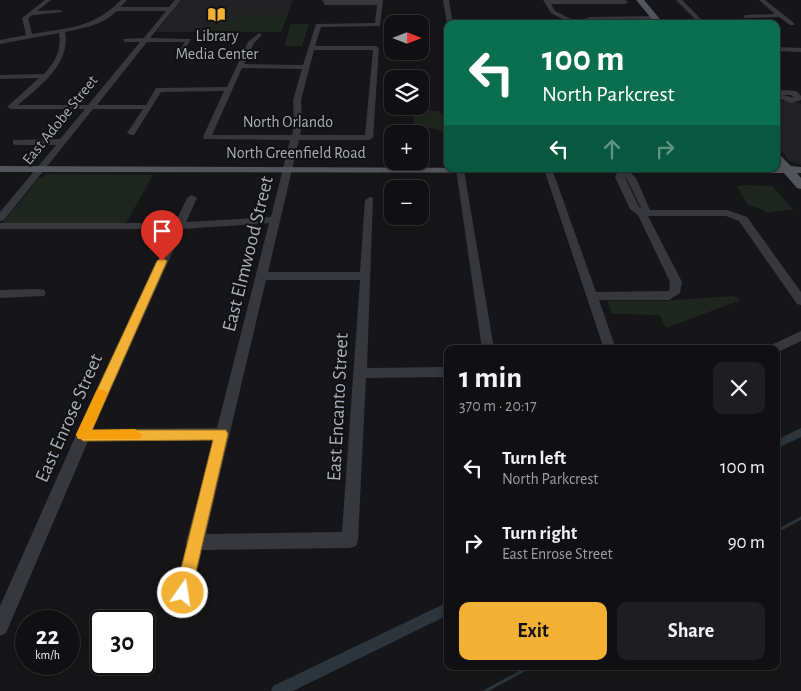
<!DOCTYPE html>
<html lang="en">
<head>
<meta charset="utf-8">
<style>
	:root { --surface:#101012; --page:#1e1e20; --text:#f1f3f6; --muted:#9c9d9f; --line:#303032; --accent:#f2b134 }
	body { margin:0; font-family:"Alegreya Sans",sans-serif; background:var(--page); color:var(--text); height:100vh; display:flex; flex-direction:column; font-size:19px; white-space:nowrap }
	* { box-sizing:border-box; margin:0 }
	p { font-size:16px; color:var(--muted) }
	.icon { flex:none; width:28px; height:28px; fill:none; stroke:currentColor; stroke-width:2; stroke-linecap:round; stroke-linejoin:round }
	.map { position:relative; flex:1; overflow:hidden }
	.side { position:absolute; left:444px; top:345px; width:336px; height:325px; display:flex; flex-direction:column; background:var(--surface); border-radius:10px; box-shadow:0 2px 8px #0003,0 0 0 1px var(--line) }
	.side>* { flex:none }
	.hud { position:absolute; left:444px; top:20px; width:336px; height:152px; border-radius:10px; box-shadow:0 2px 8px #0003,0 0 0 1px var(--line); background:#0b6e4f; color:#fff; overflow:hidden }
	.needle { width:32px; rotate:90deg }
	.buttons { position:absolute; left:384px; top:15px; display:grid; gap:10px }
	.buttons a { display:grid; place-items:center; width:45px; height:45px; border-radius:10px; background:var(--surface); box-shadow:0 2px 8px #0003,0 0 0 1px var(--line); font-size:25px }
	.speed { position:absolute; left:15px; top:610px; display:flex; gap:10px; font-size:25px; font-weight:700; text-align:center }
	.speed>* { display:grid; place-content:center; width:65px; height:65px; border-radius:50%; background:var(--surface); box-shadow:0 2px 8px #0003,0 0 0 1px var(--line); line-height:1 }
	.speed small { font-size:12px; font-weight:400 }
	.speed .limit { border:2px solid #111; border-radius:8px; background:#fff; color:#111 }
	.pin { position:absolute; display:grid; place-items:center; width:42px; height:42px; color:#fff; margin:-51px -21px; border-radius:50% 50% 50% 0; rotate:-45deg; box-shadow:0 0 5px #0007 }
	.pin .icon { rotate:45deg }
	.me { position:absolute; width:55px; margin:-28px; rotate:13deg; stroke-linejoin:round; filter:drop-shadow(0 0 4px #0008) }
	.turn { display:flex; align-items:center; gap:18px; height:105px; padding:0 15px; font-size:22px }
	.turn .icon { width:65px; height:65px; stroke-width:2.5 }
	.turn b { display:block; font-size:35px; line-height:42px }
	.lanes { display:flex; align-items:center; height:48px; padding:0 15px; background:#0003; justify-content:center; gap:25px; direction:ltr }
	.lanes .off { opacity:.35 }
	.round { display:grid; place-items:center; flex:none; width:52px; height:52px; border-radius:10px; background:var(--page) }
	.overview { display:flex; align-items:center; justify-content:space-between; height:85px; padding:0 15px }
	h1 { font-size:30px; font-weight:600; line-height:38px }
	.action { display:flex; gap:10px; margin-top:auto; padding:10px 15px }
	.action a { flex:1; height:58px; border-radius:10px; background:var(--accent); color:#111; font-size:20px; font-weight:600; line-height:58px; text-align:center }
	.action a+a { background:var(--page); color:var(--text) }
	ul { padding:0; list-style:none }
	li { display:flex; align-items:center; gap:15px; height:75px; padding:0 15px }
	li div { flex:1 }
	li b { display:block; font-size:19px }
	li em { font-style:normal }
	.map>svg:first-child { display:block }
	.built { fill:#222225 }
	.green { fill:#1e261f }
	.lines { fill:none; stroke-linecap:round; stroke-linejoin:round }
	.stream { stroke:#2c353c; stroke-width:3 }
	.canal { fill:#2c353c; fill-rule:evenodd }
	.minor { fill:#37383d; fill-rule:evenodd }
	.major { fill:#53555c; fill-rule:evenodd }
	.route { fill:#f2b134; stroke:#9d7322 }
	.slow { fill:#f59e0b }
	.labels { text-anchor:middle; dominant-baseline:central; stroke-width:4; stroke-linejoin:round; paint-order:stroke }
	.far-poi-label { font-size:16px; fill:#a8adb8; stroke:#111113 }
	.far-street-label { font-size:16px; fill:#a8adb8; stroke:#111113 }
	.street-label { font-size:20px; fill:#a8adb8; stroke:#111113 }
</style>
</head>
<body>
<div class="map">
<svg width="801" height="691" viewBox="0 0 801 691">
	<rect width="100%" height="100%" fill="#161618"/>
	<g class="built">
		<path d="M181 0H293L281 32H156Z"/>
		<path d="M776 101H794L801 104V165L789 161 776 143Z"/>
	</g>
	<g class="green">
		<path d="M232 15H282V17H287L281 32H212L219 20Z"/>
		<path d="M290 24H309L302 46H285Z"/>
		<path d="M419 110 438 111 447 117V133L431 128H414L413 112Z"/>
		<path d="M46 175 50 174 153 175 125 225H1L38 179Z"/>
		<path d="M742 185 772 186 793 209 768 213 759 208 748 205 737 187Z"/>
		<path d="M733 296 741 300 666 328 660 315 612 314 607 301H663Z"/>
	</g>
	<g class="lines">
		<g class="stream">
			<path d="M776 532 801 518"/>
			<path d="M485 691 532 666"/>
		</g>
		<g class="canal">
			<path d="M801 428V437L776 449V440Z"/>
			<path d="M448 602V615L293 691H271L273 686Z"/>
		</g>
		<g class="minor">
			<path d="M45 0H51L37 11 60 10 63 12 33 15 28 18 32 34C70 27 92 29 121 0H127L120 7H169L175 0H181L150 38 191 39 180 58 175 57 185 42H147L97 105H146L156 88H159L227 87 248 42 259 33 262 35 254 43 244 64 303 65 316 24 375 23 377 5H325L322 0H383L380 26 321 27 315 46H376L379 48 373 138 369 140H299L268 272H360L365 200 370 197 373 198 367 368 448 367V377L366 378 358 540 356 546 350 548 202 550 188 610 185 616 179 619 173 616 170 610 187 545 186 542 214 440 88 441 6 633 0 636V606L76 435 173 229H0V223H175L187 198 192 195 197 198 186 222 271 217 290 140 204 139 203 137 224 91 161 92 134 135H131L127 133 143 109H93L4 220 0 221V212L56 145H16L13 144V140L60 139 85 109H11L7 107 39 78 0 79V75L44 74C55 62 62 50 59 33L0 44V40L26 35 22 18ZM117 11H166L144 38 123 39 125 42H140L88 105H18C40 86 71 64 65 32 85 28 102 25 117 11ZM314 50H373L365 135H300L302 124 301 100ZM242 68 302 69 293 100 294 124 292 135H212ZM269 223 217 428 93 429 183 229ZM266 280H360L342 532 206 534Z"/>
			<path d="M443 0H449L453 24H447Z"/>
			<path d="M543 0H625L628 2 625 4H551L555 11 575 21 590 17 655 16 658 18 655 20 590 21 572 24 551 13Z"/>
			<path d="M676 0H682L703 21V23H699Z"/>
			<path d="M759 0H765L794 23V25H790L779 17 743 18 745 15 775 14Z"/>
			<path d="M469 22 486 24H466Z"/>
			<path d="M776 47 801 48V52L776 51Z"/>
			<path d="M783 90 796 91 801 96V100L791 103 776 97V93ZM783 95H791L794 98Z"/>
			<path d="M456 169 464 170 494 349H482Z"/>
			<path d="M544 169H552L596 292 669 291 670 282 638 215 630 209 615 177 619 169H627L636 178 650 210H727L747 217 801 292V305L797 304 739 221 726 216H648L682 282 680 293 669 300H599L616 349H604ZM625 177 627 179 641 208 639 207Z"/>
			<path d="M40 289 44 290 46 293 44 296 0 298V290Z"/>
			<path d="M801 331V341L776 353V349H767L769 346Z"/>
		</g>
		<g class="major">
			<path d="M636 0H644L664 24H656Z"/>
			<path d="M776 154 780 155 791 166 801 167V173H797L801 178V189L797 188 784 173 0 172V166L776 169 778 166Z"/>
		</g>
	</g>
	<path class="route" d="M162 258 167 261 92 430H226L228 434 191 593 189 598 183 601 178 598 175 593 213 440 83 441 76 435 157 261Z"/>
	<path class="slow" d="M102 389 108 393 92 430 135 429 142 435 140 439H78L76 435 97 390Z"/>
	<defs>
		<symbol id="library-bare" viewBox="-9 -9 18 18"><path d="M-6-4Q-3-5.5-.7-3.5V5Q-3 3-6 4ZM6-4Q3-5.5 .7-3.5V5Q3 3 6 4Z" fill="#f2b134" stroke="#111113" stroke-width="2.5" paint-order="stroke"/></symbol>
	</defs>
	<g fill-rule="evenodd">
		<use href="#library-bare" x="204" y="2" width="25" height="25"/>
	</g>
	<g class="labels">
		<g class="far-poi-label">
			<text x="217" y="36">Library<tspan x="217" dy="18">Media Center</tspan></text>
		</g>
		<g class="far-street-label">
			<text transform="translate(60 120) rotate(-51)">East Adobe Street</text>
			<text x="288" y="122">North Orlando</text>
			<text x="296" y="153">North Greenfield Road</text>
		</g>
		<g class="street-label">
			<text transform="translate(248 254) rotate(-76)">East Elmwood Street</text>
			<text transform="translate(338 407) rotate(-87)">East Encanto Street</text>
			<text transform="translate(69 418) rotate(-66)">East Enrose Street</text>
		</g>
	</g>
</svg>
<div class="buttons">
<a><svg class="needle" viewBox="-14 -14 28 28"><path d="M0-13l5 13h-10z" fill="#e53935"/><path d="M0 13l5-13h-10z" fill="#9c9d9f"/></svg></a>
<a><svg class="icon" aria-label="layers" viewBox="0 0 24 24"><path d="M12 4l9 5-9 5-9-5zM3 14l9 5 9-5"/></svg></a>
<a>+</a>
<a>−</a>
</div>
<div class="speed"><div>22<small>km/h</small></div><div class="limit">30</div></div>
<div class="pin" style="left:162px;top:261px;background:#d93025"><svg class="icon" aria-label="arrive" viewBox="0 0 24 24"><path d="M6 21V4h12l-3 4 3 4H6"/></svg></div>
<svg class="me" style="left:183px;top:593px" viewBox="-20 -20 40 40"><circle r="17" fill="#f2b134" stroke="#fff" stroke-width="3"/><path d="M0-11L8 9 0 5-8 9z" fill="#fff"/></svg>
<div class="hud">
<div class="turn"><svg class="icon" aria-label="left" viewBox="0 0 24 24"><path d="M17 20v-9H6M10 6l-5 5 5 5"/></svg><div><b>100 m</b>North Parkcrest</div></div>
<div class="lanes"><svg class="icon" aria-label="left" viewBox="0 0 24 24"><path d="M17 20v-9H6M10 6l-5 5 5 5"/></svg><svg class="icon off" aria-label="ahead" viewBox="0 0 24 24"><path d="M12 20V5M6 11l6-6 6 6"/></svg><svg class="icon off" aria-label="right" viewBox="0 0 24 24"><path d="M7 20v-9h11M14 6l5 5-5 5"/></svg></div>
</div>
<section class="side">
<div class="overview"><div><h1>1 min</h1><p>370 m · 20:17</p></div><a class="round"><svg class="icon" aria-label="close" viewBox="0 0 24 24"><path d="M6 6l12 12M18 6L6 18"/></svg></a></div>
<ul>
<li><svg class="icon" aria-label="left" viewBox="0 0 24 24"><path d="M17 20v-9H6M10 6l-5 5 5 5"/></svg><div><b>Turn left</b><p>North Parkcrest</p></div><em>100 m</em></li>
<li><svg class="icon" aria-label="right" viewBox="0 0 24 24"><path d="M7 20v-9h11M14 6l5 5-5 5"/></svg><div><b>Turn right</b><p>East Enrose Street</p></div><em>90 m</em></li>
</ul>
<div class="action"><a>Exit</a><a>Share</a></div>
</section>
</div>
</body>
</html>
